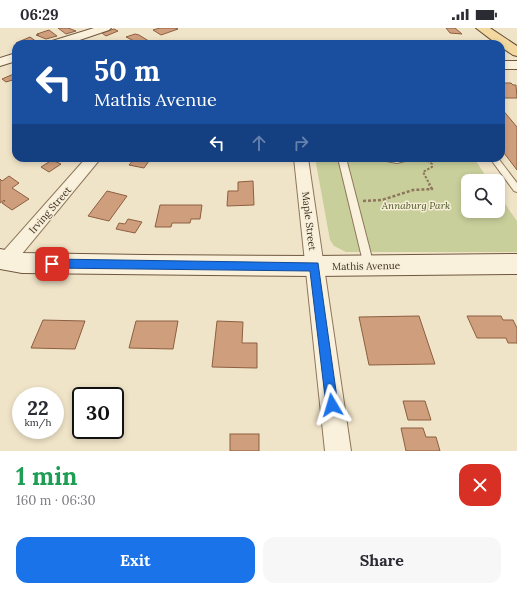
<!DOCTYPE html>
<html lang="en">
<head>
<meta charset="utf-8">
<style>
	:root { --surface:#fff; --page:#f7f7f7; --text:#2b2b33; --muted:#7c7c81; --accent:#1a73e8 }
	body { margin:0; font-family:Lora,serif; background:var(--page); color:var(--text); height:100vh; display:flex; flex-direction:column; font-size:15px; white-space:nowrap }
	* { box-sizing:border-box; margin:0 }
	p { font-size:13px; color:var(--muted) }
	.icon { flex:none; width:22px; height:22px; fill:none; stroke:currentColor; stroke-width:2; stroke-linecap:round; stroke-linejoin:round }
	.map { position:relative; height:423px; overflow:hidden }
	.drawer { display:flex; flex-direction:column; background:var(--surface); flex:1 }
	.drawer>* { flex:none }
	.banner { position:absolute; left:12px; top:12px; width:493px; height:122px; border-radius:12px; box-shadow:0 2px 6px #0003; background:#1a4fa0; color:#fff; overflow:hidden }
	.fabs { position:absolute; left:461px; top:146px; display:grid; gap:8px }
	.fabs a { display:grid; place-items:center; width:44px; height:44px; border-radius:8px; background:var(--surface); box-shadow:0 2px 6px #0003; font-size:20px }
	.speed { position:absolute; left:12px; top:359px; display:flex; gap:8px; font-size:20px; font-weight:700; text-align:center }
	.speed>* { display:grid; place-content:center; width:52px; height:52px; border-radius:50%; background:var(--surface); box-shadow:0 2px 6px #0003; line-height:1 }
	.speed small { font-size:10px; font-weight:400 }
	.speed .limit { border:2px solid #111; border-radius:6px; background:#fff; color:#111 }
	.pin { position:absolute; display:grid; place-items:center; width:34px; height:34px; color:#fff; margin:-17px; border-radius:8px; box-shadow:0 2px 6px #0006 }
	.me { position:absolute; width:44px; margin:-22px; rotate:353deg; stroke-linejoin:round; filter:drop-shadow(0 0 3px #0008) }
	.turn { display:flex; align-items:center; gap:14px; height:84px; padding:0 16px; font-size:18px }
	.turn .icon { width:52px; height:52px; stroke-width:2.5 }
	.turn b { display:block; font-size:28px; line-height:34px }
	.lanes { display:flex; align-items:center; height:38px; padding:0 16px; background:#0003; justify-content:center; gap:20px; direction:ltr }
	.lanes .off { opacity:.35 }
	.round { display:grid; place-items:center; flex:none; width:42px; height:42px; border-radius:12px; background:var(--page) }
	.headline { display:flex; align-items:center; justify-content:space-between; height:68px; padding:0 16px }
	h1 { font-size:24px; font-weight:800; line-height:30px; color:#1e9e55 }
	.primary-button { display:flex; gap:8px; margin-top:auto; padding:8px 16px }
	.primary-button a { flex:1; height:46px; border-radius:12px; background:var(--accent); color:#fff; font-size:16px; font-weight:800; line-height:46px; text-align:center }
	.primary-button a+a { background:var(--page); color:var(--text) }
	.status { display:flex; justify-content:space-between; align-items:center; height:28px; padding:0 20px; background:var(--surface); direction:ltr }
	.status svg { height:11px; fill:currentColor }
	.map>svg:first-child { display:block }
	.green { fill:#c9cf9b }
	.building { fill:#cf9f7d; stroke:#8d5f41 }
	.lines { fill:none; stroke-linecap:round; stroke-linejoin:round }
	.lane-casing { stroke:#8d765c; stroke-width:2 }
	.street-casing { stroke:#8d765c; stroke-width:2 }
	.secondary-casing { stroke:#6f573f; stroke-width:2 }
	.primary-casing { stroke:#5b4430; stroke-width:2 }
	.path-far1 { stroke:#8d765c; stroke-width:2; stroke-dasharray:2.5 1.5; stroke-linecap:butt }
	.path { stroke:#8d765c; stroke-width:2.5; stroke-dasharray:3 2; stroke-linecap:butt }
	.lane { fill:#faf1dc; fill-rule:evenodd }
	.street { fill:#faf1dc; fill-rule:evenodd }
	.secondary { fill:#faf1dc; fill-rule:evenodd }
	.primary { fill:#f3d9a0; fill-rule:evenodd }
	.route { fill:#1a73e8; stroke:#114b97 }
	.labels { text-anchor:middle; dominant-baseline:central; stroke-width:3; stroke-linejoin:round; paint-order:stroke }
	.park-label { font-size:10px; font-style:italic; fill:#4d5a26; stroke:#f7eed8 }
	.street-label { font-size:10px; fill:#3d2e20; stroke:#f7eed8 }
</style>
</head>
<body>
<div class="status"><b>06:29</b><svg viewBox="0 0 49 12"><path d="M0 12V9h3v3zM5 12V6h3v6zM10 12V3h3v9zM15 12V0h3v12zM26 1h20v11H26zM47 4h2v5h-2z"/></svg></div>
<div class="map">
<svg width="517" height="423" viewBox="0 0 517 423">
	<rect width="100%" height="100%" fill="#f0e4c8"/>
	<path class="green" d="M315 130H474L489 153H468V183H498V166L517 193V224H346L334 218 330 212Z"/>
	<g class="building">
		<path d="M58 0H68L76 3 66 6Z"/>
		<path d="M160 0H175L178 1 161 7 153 2Z"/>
		<path d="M446 0H455L462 6 450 5Z"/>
		<path d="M114 1 118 3 106 8 102 5Z"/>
		<path d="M49 2 57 8 46 11 36 7H39L37 6Z"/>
		<path d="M135 6 139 7 152 15 140 16 126 9Z"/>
		<path d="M30 9 37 14 31 16 16 15Z"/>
		<path d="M16 45V51L6 54 2 51Z"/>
		<path d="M501 55H511L513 57H516L517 70H501Z"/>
		<path d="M501 80 517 99V142L501 121Z"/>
		<path d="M135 130H151L144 140 129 137Z"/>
		<path d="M441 130H471L472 131 443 133Z"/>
		<path d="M52 132 61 136 49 144 41 139Z"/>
		<path d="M9 148 19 155 12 160 29 171 12 182 2 175 5 173 4 172 0 175V151L2 153Z"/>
		<path d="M253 153 254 177 227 178 228 163H238V154Z"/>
		<path d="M107 163 127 168 109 193 88 188Z"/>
		<path d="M160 177H202L200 191H191L190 195H172L171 199H155Z"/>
		<path d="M128 191 142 194 135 205 116 201 119 195 125 196Z"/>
		<path d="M419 288 435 336 369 337 359 289Z"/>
		<path d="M467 288H501L503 292H513L517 300V315H508L506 310H477Z"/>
		<path d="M43 292 85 293 75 321 31 320Z"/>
		<path d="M136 293H178L173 321 129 320Z"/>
		<path d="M217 293 243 294 242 315H257V340L212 339Z"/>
		<path d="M403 373H425L431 392H408Z"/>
		<path d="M401 400H423L426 409H436L440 423H406Z"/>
		<rect x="230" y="406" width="29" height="17"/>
	</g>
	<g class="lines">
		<defs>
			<g id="lane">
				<path d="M338 130H346L374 238 372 241 369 242 366 241 364 238Z"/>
				<path d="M380 130H410L409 132 397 135 381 132Z"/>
				<path d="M492 130H498L517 155V164L514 163 492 133Z"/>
			</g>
			<g id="street">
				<path d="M86 130H101L12 238 6 241 0 239V227Z"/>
				<path d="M294 130H308L351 423H325Z"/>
			</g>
			<g id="secondary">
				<path d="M94 0H111L109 2 68 16H50L52 13Z"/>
				<path d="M16 25V33L0 38V30Z"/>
				<rect x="501" y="33" width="16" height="8"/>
				<path d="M0 221 22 225 143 227 314 228 517 226V246L314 248 22 245 0 241Z"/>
			</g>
			<path id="primary" d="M476 0H490L517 18V28L513 27 501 19V16H497Z"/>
		</defs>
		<use href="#lane" class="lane-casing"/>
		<use href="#street" class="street-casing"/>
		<use href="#secondary" class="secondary-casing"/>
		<use href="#primary" class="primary-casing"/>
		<path class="path-far1" d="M424 130 432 136V139L423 144 430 157"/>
		<path class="path" d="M363 173 382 172 413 162 432 161 429 156"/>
		<use href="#lane" class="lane"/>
		<use href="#street" class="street"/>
		<use href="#secondary" class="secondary"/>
		<use href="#primary" class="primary"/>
	</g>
	<path class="route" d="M52 231 318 235 338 377 336 381 332 383 327 381 326 377 310 243 52 240 49 239 47 236 49 233Z"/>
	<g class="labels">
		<g class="park-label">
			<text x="416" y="177">Annaburg Park</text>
		</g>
		<g class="street-label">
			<text transform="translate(50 182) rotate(-49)">Irving Street</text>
			<text transform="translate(309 193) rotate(83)">Maple Street</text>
			<text transform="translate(366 238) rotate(-1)">Mathis Avenue</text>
		</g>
	</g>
</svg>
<div class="fabs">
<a><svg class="icon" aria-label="search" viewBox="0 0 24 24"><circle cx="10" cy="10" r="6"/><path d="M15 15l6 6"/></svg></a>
</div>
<div class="speed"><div>22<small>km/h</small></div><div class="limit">30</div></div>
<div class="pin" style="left:52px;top:236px;background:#d93025"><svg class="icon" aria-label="arrive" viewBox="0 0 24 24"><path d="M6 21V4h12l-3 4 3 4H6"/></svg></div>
<svg class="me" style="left:332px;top:377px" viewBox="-20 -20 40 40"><path d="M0-17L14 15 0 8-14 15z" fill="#1a73e8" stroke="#fff" stroke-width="4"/></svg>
<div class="banner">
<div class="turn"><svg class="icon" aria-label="left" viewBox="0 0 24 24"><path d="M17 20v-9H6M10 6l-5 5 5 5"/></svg><div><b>50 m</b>Mathis Avenue</div></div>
<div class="lanes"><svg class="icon" aria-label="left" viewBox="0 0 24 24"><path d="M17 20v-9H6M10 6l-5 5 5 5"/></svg><svg class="icon off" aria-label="ahead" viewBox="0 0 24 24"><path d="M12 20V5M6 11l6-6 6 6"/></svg><svg class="icon off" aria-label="right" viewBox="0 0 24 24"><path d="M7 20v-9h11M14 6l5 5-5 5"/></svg></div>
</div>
</div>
<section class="drawer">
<div class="headline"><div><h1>1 min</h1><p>160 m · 06:30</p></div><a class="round" style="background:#d93025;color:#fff"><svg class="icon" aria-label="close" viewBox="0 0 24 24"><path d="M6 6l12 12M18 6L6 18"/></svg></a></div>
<div class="primary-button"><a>Exit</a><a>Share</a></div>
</section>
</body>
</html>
